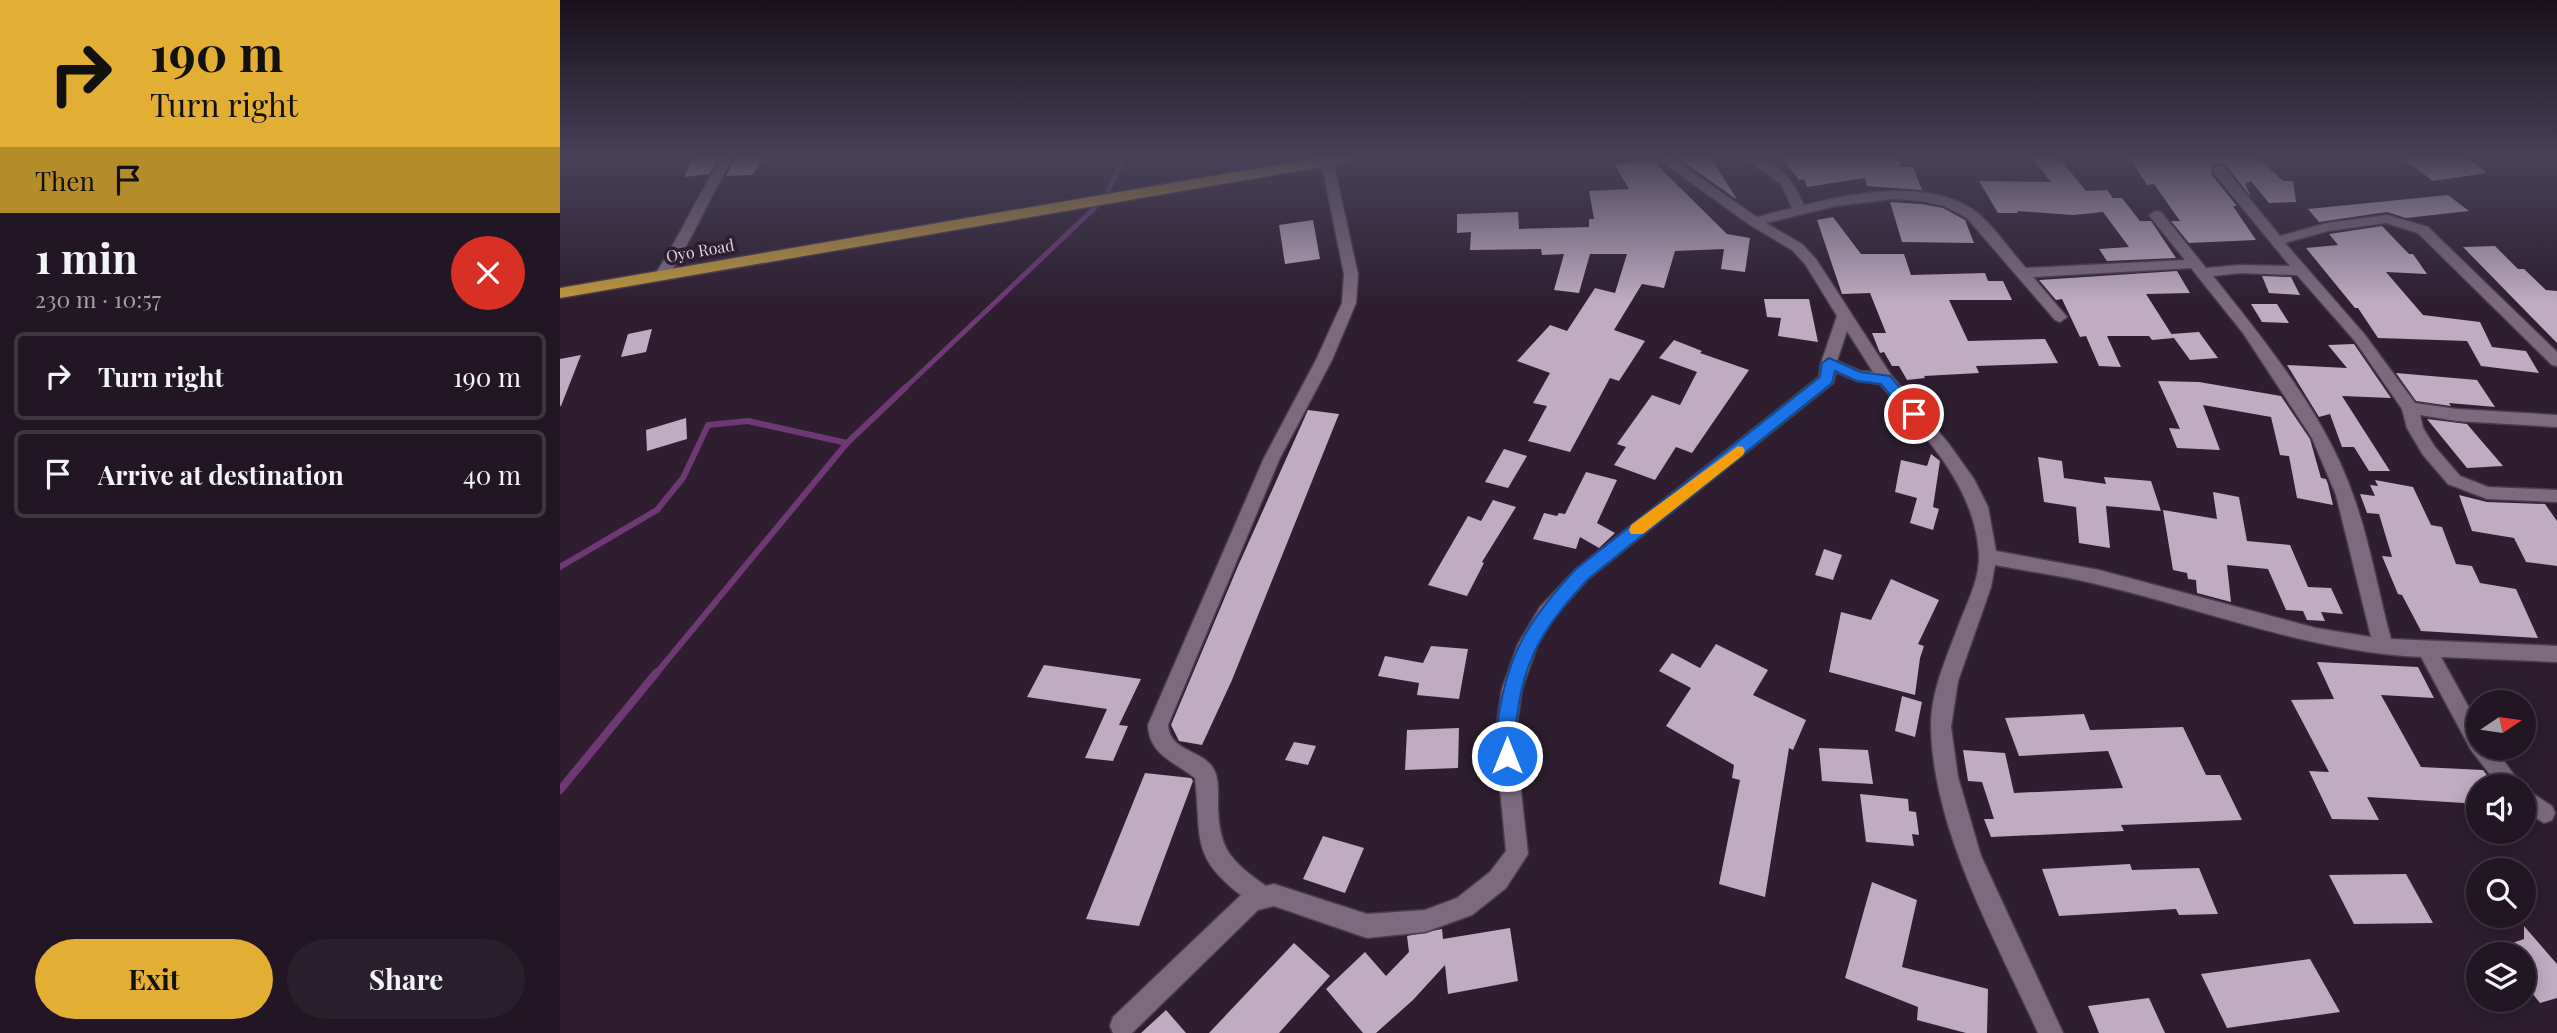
<!DOCTYPE html>
<html lang="en">
<head>
<meta charset="utf-8">
<style>
	:root { --surface:#221624; --page:#2a1f2c; --text:#f1f3f6; --muted:#a29fa6; --line:#3f3541; --accent:#e2af34 }
	body { margin:0; font-family:"Playfair Display",serif; background:var(--page); color:var(--text); height:100vh; display:flex; flex-direction:column; font-size:26px; white-space:nowrap }
	* { box-sizing:border-box; margin:0 }
	p { font-size:23px; color:var(--muted) }
	.icon { flex:none; width:38px; height:38px; fill:none; stroke:currentColor; stroke-width:2; stroke-linecap:round; stroke-linejoin:round }
	.map { position:relative; flex:1; overflow:hidden }
	.panel { display:flex; flex-direction:column; background:var(--surface); width:560px }
	.panel>* { flex:none }
	.top-card { background:#e2af34; color:#111; overflow:hidden }
	.needle { width:46px; rotate:77deg }
	.fabs { position:absolute; left:1906px; top:690px; display:grid; gap:14px }
	.fabs a { display:grid; place-items:center; width:70px; height:70px; border-radius:50%; background:var(--surface); box-shadow:0 4px 18px #0003,0 0 0 2px var(--line); font-size:35px }
	.pin { position:absolute; display:grid; place-items:center; width:60px; height:60px; color:#fff; margin:-30px; border:4px solid #fff; border-radius:50%; box-shadow:0 2px 7px #0007 }
	.me { position:absolute; width:77px; margin:-38px; rotate:0deg; stroke-linejoin:round; filter:drop-shadow(0 0 5px #0008) }
	.turn { display:flex; align-items:center; gap:24px; height:147px; padding:0 35px; font-size:32px }
	.turn .icon { width:91px; height:91px; stroke-width:2.5 }
	.turn b { display:block; font-size:49px; line-height:60px }
	.then { display:flex; align-items:center; height:66px; padding:0 35px; background:#0003; gap:14px; font-size:26px }
	.round { display:grid; place-items:center; flex:none; width:74px; height:74px; border-radius:37px; background:var(--page) }
	.overview { display:flex; align-items:center; justify-content:space-between; height:119px; padding:0 35px }
	h1 { font-size:42px; font-weight:700; line-height:52px }
	.cta { display:flex; gap:14px; margin-top:auto; padding:14px 35px }
	.cta a { flex:1; height:80px; border-radius:42px; background:var(--accent); color:#111; font-size:28px; font-weight:700; line-height:80px; text-align:center }
	.cta a+a { background:var(--page); color:var(--text) }
	ul { padding:0; list-style:none }
	li { display:flex; align-items:center; gap:21px; height:88px; margin:0 14px 10px; padding:0 21px; border:4px solid var(--line); border-radius:10px }
	li div { flex:1 }
	li b { display:block; font-size:26px }
	li em { font-style:normal }
	main { display:flex; flex:1; min-height:0 }
	.map>svg:first-child { display:block }
	.lines { fill:none; stroke-linecap:round; stroke-linejoin:round }
	.stream-far2 { stroke:#6e3875; stroke-width:5 }
	.stream-far1 { stroke:#6e3875; stroke-width:6 }
	.stream { stroke:#6e3875; stroke-width:8 }
	.building { fill:#c0abc2 }
	.street-casing { stroke:#493c4b; stroke-width:3 }
	.highway-casing { stroke:#493c4b; stroke-width:3 }
	.street { fill:#7d6a7f; fill-rule:evenodd }
	.highway { fill:#bf973c; fill-rule:evenodd }
	.route { fill:#1a73e8; stroke:#114b97; stroke-width:2 }
	.slow { fill:#f59e0b }
	.labels { text-anchor:middle; dominant-baseline:central; stroke-width:7; stroke-linejoin:round; paint-order:stroke }
	.far-street-label { font-size:16px; fill:#dcd1dd; stroke:#2e1e30 }
</style>
</head>
<body>
<main>
<section class="panel">
<div class="top-card">
<div class="turn"><svg class="icon" aria-label="right" viewBox="0 0 24 24"><path d="M7 20v-9h11M14 6l5 5-5 5"/></svg><div><b>190 m</b>Turn right</div></div>
<div class="then">Then<svg class="icon" aria-label="arrive" viewBox="0 0 24 24"><path d="M6 21V4h12l-3 4 3 4H6"/></svg></div>
</div>
<div class="overview"><div><h1>1 min</h1><p>230 m · 10:57</p></div><a class="round" style="background:#d93025;color:#fff"><svg class="icon" aria-label="close" viewBox="0 0 24 24"><path d="M6 6l12 12M18 6L6 18"/></svg></a></div>
<ul>
<li><svg class="icon" aria-label="right" viewBox="0 0 24 24"><path d="M7 20v-9h11M14 6l5 5-5 5"/></svg><div><b>Turn right</b></div><em>190 m</em></li>
<li><svg class="icon" aria-label="arrive" viewBox="0 0 24 24"><path d="M6 21V4h12l-3 4 3 4H6"/></svg><div><b>Arrive at destination</b></div><em>40 m</em></li>
</ul>
<div class="cta"><a>Exit</a><a>Share</a></div>
</section>
<div class="map">
<svg width="1997" height="1033" viewBox="0 0 1997 1033">
	<rect width="100%" height="100%" fill="#2e1e30"/>
	<g class="lines">
		<path class="stream-far2" d="M345 388 545 198 564 158"/>
		<g class="stream-far1">
			<path d="M0 567 97 510 123 478 148 425 188 421 287 443"/>
			<path d="M95 675 287 443 346 387"/>
		</g>
		<path class="stream" d="M0 790 96 673"/>
	</g>
	<g class="building">
		<path d="M133 158H158L149 174 124 177Z"/>
		<path d="M175 158H204L192 175 166 176Z"/>
		<path d="M1118 158H1151L1176 198V199Z"/>
		<path d="M1222 158H1340V167H1353L1362 190 1307 186 1305 178 1247 187 1244 179 1239 180Z"/>
		<path d="M1472 158H1499L1526 191 1547 190 1553 198H1562L1580 221H1591L1616 258 1547 261 1539 249 1569 247 1543 212 1513 215 1457 211 1458 213H1438L1419 181 1491 182Z"/>
		<path d="M1570 158H1699L1723 181H1733L1736 202 1709 203 1691 181 1685 184 1691 197 1665 164 1653 163 1651 174 1677 206H1673L1696 240 1629 243 1611 221H1620L1594 184 1587 185Z"/>
		<path d="M1842 158H1907L1927 173 1873 181Z"/>
		<path d="M1092 160 1167 234 1190 238 1185 272 1161 269 1164 249 1115 251 1104 288 1082 284 1054 330 1085 341 1059 381 1050 378 1010 452 968 441 987 406 973 403 990 373 957 361 990 325 1007 331 1035 288 1055 293 1067 254H1030L1019 293 994 290 1004 254 982 255 981 249 910 250 911 232 897 233V214L958 212 959 229 1029 227V219H1034L1029 191 1069 189 1055 165Z"/>
		<path d="M1888 195 1909 211 1846 218 1827 212 1759 222 1748 209Z"/>
		<path d="M1330 202 1362 204 1383 208 1405 220 1414 243 1342 242Z"/>
		<path d="M1273 217 1301 254H1344L1351 275 1425 273 1428 281H1443L1452 300H1389L1408 341 1485 339 1498 363 1416 366 1419 373 1364 376 1365 378 1347 380 1339 366H1332L1324 352 1320 353 1312 333H1326L1310 293 1282 294 1257 220Z"/>
		<path d="M753 220 760 259 725 264 719 225Z"/>
		<path d="M1822 226 1849 254H1853L1867 274 1826 272 1863 315 1920 322 1932 347 1966 351 1979 373 1921 366 1907 341 1818 338 1798 308H1795L1746 248 1778 245 1769 234Z"/>
		<path d="M1935 246 1958 269H1964L1986 290 1997 291V343L1903 247Z"/>
		<path d="M1617 271 1630 293 1586 294 1614 338 1592 340 1589 336H1547L1561 367 1539 366 1526 336 1520 337 1502 299 1496 300 1479 280Z"/>
		<path d="M1702 276 1731 277 1740 295 1709 293Z"/>
		<path d="M1204 299H1249L1258 342 1218 336 1221 318 1207 317Z"/>
		<path d="M1691 304H1717L1729 323 1702 322Z"/>
		<path d="M92 329 86 352 61 357 68 334Z"/>
		<path d="M1639 332 1644 339 1658 358 1630 360 1611 334Z"/>
		<path d="M1114 340 1142 351 1140 353 1189 370 1132 453 1116 447 1095 480 1054 465 1066 447 1057 444 1092 395 1120 405 1137 372 1099 358Z"/>
		<path d="M1794 344 1831 398 1782 396 1830 471H1809L1794 447H1782L1770 414 1759 417 1727 365 1787 368 1768 345Z"/>
		<path d="M21 355 1 406H0V359Z"/>
		<path d="M1836 373 1917 380 1935 407 1889 403 1891 406 1856 401Z"/>
		<path d="M1598 381 1639 382 1721 396 1750 439 1761 478 1766 479 1768 484 1773 505 1737 498 1729 456 1720 455 1711 417 1643 405 1660 450 1617 448 1609 428 1620 429Z"/>
		<path d="M748 410 779 414 672 680 642 745 619 741 611 725 678 566Z"/>
		<path d="M126 418 127 439 87 451 86 430Z"/>
		<path d="M1867 419 1907 424 1943 466 1907 468Z"/>
		<path d="M944 449 967 456 948 488 925 482Z"/>
		<path d="M1371 454 1380 461 1373 507 1379 509 1373 530 1350 523 1357 498 1335 492 1341 460 1367 466Z"/>
		<path d="M1478 457 1502 461 1504 478 1546 484 1544 477 1591 481 1601 511 1546 506 1550 548 1519 543 1516 507 1484 502Z"/>
		<path d="M1026 472 1057 480 1037 523 1055 533 1039 548 1020 537 1016 549 973 539 984 513 997 516 999 513 1005 514Z"/>
		<path d="M1815 480 1853 487 1871 525 1882 527 1896 564 1912 566 1920 583 1956 589 1978 638 1861 631 1842 595 1838 594 1822 556 1832 557 1819 514 1807 513 1800 494 1815 496 1810 485 1818 486Z"/>
		<path d="M1653 492 1679 497 1687 541 1730 545 1748 587 1771 588 1783 614 1761 612 1765 621 1747 620 1743 611 1726 610 1708 569 1667 565 1671 602 1637 593 1636 580 1628 579 1627 573 1613 570 1603 510 1657 519Z"/>
		<path d="M1899 495 1927 502 1985 504 1997 521V566L1966 562 1954 538 1912 531Z"/>
		<path d="M933 500 956 507 922 562 924 563 907 596 868 585 908 516 921 521Z"/>
		<path d="M1264 549 1282 555 1273 580 1255 575Z"/>
		<path d="M1331 579 1379 600 1358 644 1364 646 1360 658 1355 695 1269 672 1281 612 1311 620Z"/>
		<path d="M1156 644 1208 670 1193 695 1246 720 1233 750 1229 748 1205 897 1159 884 1180 780 1172 778 1174 765 1106 726 1131 688 1099 671 1112 653 1140 668Z"/>
		<path d="M871 646 908 649 899 699 857 695 859 683 818 676 825 656 863 663Z"/>
		<path d="M1757 662 1858 667 1874 698 1821 695 1861 767 1923 770 1935 786H1918V832L1904 803 1807 797 1819 820 1772 819 1749 771 1769 772 1731 700 1774 699Z"/>
		<path d="M484 665 581 679 559 725 568 726 553 761 525 758 547 709 467 697Z"/>
		<path d="M1342 696 1362 702 1355 737 1335 731Z"/>
		<path d="M1524 714 1530 730 1623 727 1646 775H1660L1682 820 1561 825 1564 831 1431 837 1424 819H1434L1422 782 1408 781 1403 750 1445 753 1454 793 1563 788 1548 751 1459 756 1445 718Z"/>
		<path d="M899 728 898 768 845 770 847 730Z"/>
		<path d="M734 742 756 746 748 765 725 760Z"/>
		<path d="M1259 748 1308 750 1313 784 1262 781Z"/>
		<path d="M585 773 631 778 633 781 579 926 526 919Z"/>
		<path d="M1300 794 1348 799 1349 811 1356 812 1359 835 1352 834 1354 846 1306 842Z"/>
		<path d="M763 836 804 848 785 893 743 879Z"/>
		<path d="M1570 864 1572 870 1639 868 1658 914 1619 915 1616 909 1499 916 1482 869Z"/>
		<path d="M1846 874 1873 923 1794 924 1769 875Z"/>
		<path d="M1312 882 1357 900 1342 967 1428 989 1427 1033H1406L1357 1020 1358 1007 1285 978Z"/>
		<path d="M1964 926 1997 964V998L1980 1003 1964 983V954H1930L1929 951 1964 939Z"/>
		<path d="M950 928 958 981 888 994 885 965 853 1000 816 1033H803L766 989 805 952 826 976 849 952 847 936 882 929 883 939Z"/>
		<path d="M734 943 770 976 719 1033H649Z"/>
		<path d="M1750 959 1780 1012 1667 1028 1641 974Z"/>
		<path d="M1589 998 1605 1033H1539L1528 1006Z"/>
		<path d="M606 1010 626 1033H581Z"/>
	</g>
	<g class="lines">
		<defs>
			<g id="street">
				<path d="M161 158H173C149 198 132 241 106 279H96L94 276C119 238 137 197 161 158Z"/>
				<path d="M763 158H770L773 161 798 274 796 303 772 360 720 458 608 725C610 752 641 749 653 768 659 777 658 791 658 801 658 848 669 860 706 886L714 884 807 914 865 910 897 898 930 872 946 851 935 737 942 689 958 644 980 607 1016 569 1259 377 1261 363 1277 316 1245 264 1232 250 1190 225 1097 158H1111L1197 217 1232 208 1221 184 1186 158C1217 158 1232 179 1244 205 1294 193 1371 178 1416 212 1433 224 1451 252 1466 268L1625 260 1589 215 1596 211 1601 212 1646 268 1680 265 1730 266 1653 172V166H1663L1720 236 1767 223 1827 215 1868 227 1997 352V366L1992 365 1858 233 1826 223 1768 231 1725 243 1805 335 1855 403 1897 409 1997 415V427L1897 421 1860 415 1863 428 1875 447 1900 476 1928 487 1997 490V502L1927 499 1888 484 1863 455 1847 428 1842 409 1795 341 1737 275 1680 273 1653 276C1705 341 1766 416 1793 495 1810 541 1818 592 1831 639L1997 646V662L1881 657 1918 724V747H1934L1962 786H1939L1911 750 1861 657C1750 652 1647 610 1540 585 1506 576 1470 572 1435 565L1431 587 1398 681 1391 727 1398 777 1421 856 1503 1033H1478C1436 940 1374 833 1371 729 1370 694 1386 659 1398 627 1406 605 1420 579 1419 555 1415 484 1363 435 1320 384L1297 381 1276 372 1273 383 1028 579 994 617 977 646 962 689 955 737 968 854 946 888 912 915 865 932 807 938 714 906 698 910 572 1033H553L550 1026 553 1017 681 895C629 856 642 835 635 778 615 762 589 755 588 725L704 458 756 360 782 303 784 274 761 161ZM1334 199 1362 201 1384 206 1407 218 1495 320 1500 322 1507 317 1473 277 1631 268 1683 333 1752 438 1776 495 1811 637 1756 628 1539 570 1436 551 1428 507 1414 479 1389 444 1331 375 1256 259 1242 244 1206 223 1276 206ZM1287 331 1313 372 1300 371 1277 361Z"/>
				<path d="M1964 788 1992 806 1995 813 1992 820 1984 823 1964 810Z"/>
			</g>
			<path id="highway" d="M757 158H792L784 163 0 298V288Z"/>
		</defs>
		<use href="#street" class="street-casing"/>
		<use href="#highway" class="highway-casing"/>
		<use href="#street" class="street"/>
		<use href="#highway" class="highway"/>
	</g>
	<linearGradient id="sky" x2="0" y2="1"><stop stop-color="#19101a"/><stop offset="0.52" stop-color="#464159"/><stop offset="1" stop-color="#464159" stop-opacity="0"/></linearGradient>
	<rect width="1997" height="303" fill="url(#sky)"/>
	<path class="route" d="M1269 358 1300 372 1330 376 1359 410 1361 414 1359 417H1349L1321 384 1297 381 1275 371 1272 383 1028 579C990 620 966 652 958 709 957 718 955 727 954 736 954 745 958 753 954 762L947 765 940 762C933 747 937 730 939 714 949 650 972 616 1016 569L1260 377 1262 363Z"/>
	<path class="slow" d="M1178 446 1183 447 1185 451 1183 455 1083 534H1071L1069 530 1071 525Z"/>
	<g class="labels">
		<g class="far-street-label">
			<text transform="translate(140 250) rotate(-10)">Oyo Road</text>
		</g>
	</g>
</svg>
<div class="fabs">
<a><svg class="needle" viewBox="-14 -14 28 28"><path d="M0-13l5 13h-10z" fill="#e53935"/><path d="M0 13l5-13h-10z" fill="#a29fa6"/></svg></a>
<a><svg class="icon" aria-label="sound" viewBox="0 0 24 24"><path d="M4 9h4l5-4v14l-5-4H4zM17 9q2 3 0 6"/></svg></a>
<a><svg class="icon" aria-label="search" viewBox="0 0 24 24"><circle cx="10" cy="10" r="6"/><path d="M15 15l6 6"/></svg></a>
<a><svg class="icon" aria-label="layers" viewBox="0 0 24 24"><path d="M12 4l9 5-9 5-9-5zM3 14l9 5 9-5"/></svg></a>
</div>
<div class="pin" style="left:1354px;top:414px;background:#d93025"><svg class="icon" aria-label="arrive" viewBox="0 0 24 24"><path d="M6 21V4h12l-3 4 3 4H6"/></svg></div>
<svg class="me" style="left:947px;top:756px" viewBox="-20 -20 40 40"><circle r="17" fill="#1a73e8" stroke="#fff" stroke-width="3"/><path d="M0-11L8 9 0 5-8 9z" fill="#fff"/></svg>
</div>
</main>
</body>
</html>
